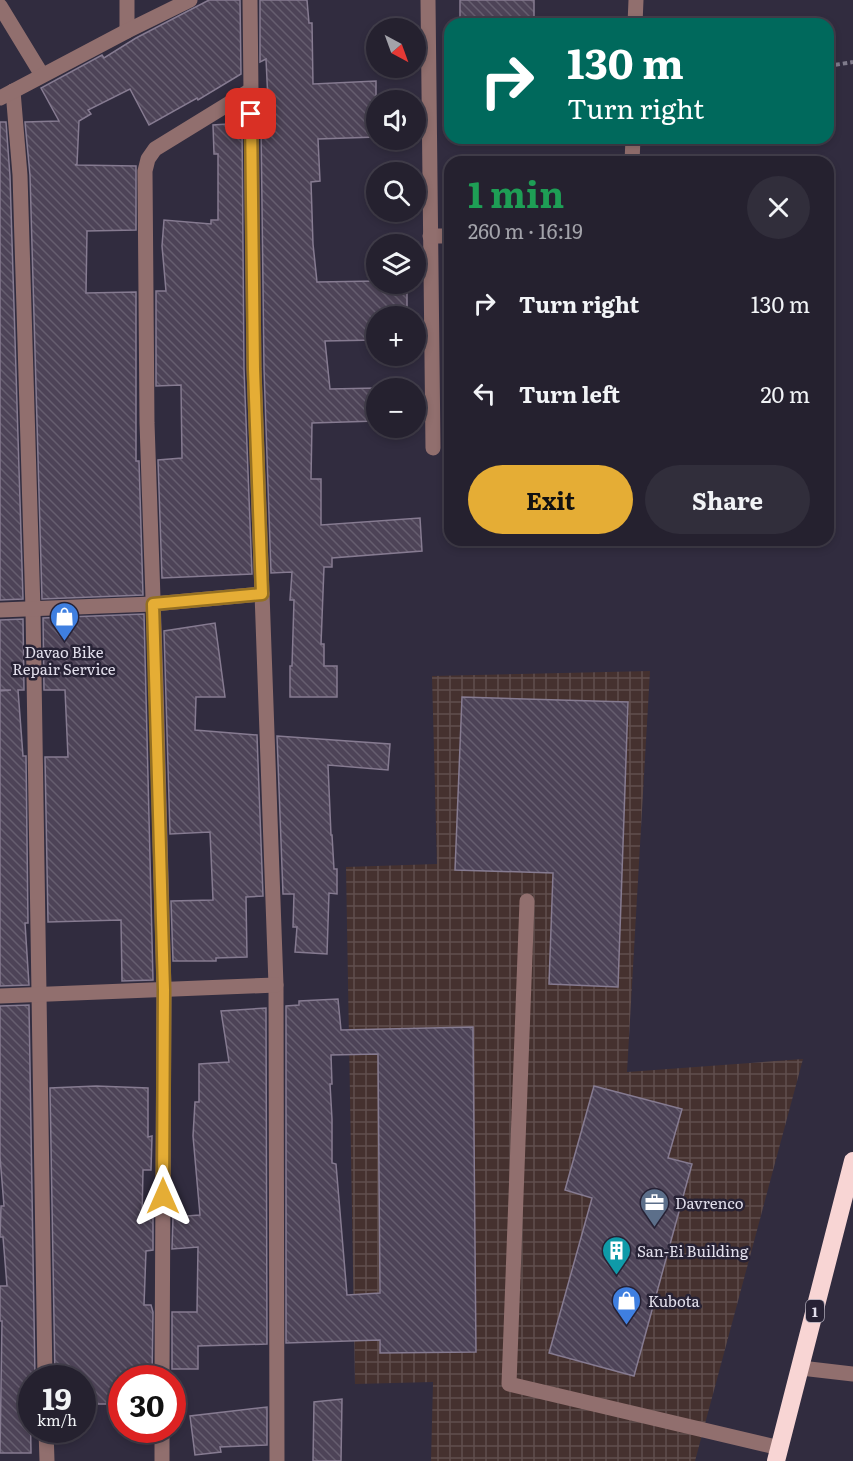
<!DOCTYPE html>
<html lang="en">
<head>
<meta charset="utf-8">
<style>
	:root { --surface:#25212f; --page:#312e3b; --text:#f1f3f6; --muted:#a3a3aa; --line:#423e4b; --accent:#e5ad35 }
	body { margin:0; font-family:Literata,serif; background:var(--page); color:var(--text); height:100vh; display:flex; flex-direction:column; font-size:22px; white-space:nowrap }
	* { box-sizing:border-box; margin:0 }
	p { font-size:20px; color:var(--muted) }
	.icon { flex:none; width:33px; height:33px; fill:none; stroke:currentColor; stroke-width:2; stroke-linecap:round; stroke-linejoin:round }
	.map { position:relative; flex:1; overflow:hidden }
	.sheet { position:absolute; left:444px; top:156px; width:390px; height:390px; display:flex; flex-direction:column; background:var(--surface); border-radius:18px; box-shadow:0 3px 9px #0003,0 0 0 2px var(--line) }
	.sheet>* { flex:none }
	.banner { position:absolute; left:444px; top:18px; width:390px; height:126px; border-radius:18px; box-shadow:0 3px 9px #0003,0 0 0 2px var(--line); background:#00695c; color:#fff; overflow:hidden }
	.needle { width:39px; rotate:139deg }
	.buttons { position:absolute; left:366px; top:18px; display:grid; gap:12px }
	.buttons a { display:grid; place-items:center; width:60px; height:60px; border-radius:50%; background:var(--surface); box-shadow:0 3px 9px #0003,0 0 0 2px var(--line); font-size:30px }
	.speed { position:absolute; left:18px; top:1365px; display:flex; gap:12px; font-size:30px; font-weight:700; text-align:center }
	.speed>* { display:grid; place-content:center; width:78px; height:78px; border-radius:50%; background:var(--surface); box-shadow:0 3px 9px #0003,0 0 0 2px var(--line); line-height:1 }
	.speed small { font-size:15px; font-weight:400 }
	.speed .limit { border:9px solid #d22; background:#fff; color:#111 }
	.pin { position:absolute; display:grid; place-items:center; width:51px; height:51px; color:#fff; margin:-26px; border-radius:12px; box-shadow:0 3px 9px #0006 }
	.me { position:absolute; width:66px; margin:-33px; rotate:0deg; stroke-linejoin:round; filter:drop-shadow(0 0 4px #0008) }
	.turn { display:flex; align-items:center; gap:21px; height:126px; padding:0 24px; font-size:27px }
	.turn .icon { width:78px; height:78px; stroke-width:2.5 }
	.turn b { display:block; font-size:42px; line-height:51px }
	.round { display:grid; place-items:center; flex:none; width:63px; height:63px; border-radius:32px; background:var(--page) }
	.summary { display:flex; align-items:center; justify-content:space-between; height:102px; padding:0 24px }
	h1 { font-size:36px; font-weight:700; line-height:45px; color:#1e9e55 }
	.cta { display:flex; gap:12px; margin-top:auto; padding:12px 24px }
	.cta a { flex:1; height:69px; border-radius:36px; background:var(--accent); color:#111; font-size:24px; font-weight:700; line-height:69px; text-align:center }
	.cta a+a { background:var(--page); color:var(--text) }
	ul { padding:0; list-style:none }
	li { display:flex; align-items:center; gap:18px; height:90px; padding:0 24px }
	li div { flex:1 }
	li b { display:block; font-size:22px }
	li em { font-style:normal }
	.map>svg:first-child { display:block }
	.industrial { fill:url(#industrial-grid) }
	.building { fill:url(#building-back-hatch); stroke:#867b91; stroke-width:1.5; fill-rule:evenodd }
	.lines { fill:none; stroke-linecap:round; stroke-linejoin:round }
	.path { stroke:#7f7b8b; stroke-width:4; stroke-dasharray:4.5 3; stroke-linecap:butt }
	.minor { stroke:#916f6e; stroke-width:15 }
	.highway { stroke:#f8d5d4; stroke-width:18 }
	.route-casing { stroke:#957022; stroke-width:15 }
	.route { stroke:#e5ad35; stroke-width:10 }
	.labels { text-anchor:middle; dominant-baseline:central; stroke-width:5; stroke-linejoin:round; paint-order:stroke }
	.shield { fill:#272235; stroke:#aaa6b5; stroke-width:1.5 }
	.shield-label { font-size:14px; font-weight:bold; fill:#e2dfec }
	.poi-label { font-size:15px; fill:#e2dfec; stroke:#272235; text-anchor:start }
</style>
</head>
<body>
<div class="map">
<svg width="853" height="1461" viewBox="0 0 853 1461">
	<defs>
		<pattern id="industrial-grid" width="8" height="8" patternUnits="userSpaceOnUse" patternTransform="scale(1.5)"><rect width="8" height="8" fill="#45312f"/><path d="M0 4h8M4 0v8" fill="none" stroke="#604e4d"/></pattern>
		<pattern id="building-back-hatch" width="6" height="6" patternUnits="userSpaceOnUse" patternTransform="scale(1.5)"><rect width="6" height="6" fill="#4d4357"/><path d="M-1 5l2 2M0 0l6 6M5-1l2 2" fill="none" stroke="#665e6f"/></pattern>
	</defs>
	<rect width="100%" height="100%" fill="#312c3f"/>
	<path class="industrial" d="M650 671 627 1072 803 1059 695 1461H431L433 1382 355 1384 346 867 437 864 432 676Z"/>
	<g class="building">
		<path d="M209 0H240L241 74 198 100 197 98 149 125 130 89 88 110 91 114 79 121 77 164 75 165 136 166V230L87 231 86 293 136 292V461H139L143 595 42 599 30 175 25 122 59 121 41 88 102 55 104 58 136 38Z"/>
		<path d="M260 0H307L309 23H312L313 84 376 81V137L318 139 320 181 311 182 313 244 317 282 376 281V284H407V316H376V340L325 341 330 389 376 388V421L312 423 311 479H321V525L420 518 422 551 332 558V567H324L321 644H324V666H337V697H290V666H292L294 600H290L292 572 271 573 264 369 261 123 269 122 266 59 260 62Z"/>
		<rect x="460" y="0" width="74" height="24"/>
		<path d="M0 122H6L10 176 23 599 0 600Z"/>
		<path d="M242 123 244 369 252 574 162 578 158 460 182 458 181 385 156 386V291H166L162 246 164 220 211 224V220H218V154H214L213 125Z"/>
		<path d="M144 614 153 980 122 981 121 920 48 922 45 757H68L65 690H44L43 618Z"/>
		<path d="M23 619 24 690H18L23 756H26L28 923H25L29 985 0 986V691L11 690H0V620Z"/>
		<path d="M215 623 225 697H196L195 730 257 735 263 896 246 897 247 957 216 958V961H173L171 901 213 900 210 832 170 834 164 631Z"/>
		<path d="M462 697 628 702 618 987 549 984 553 873 455 870Z"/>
		<path d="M277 736 390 744 388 770 328 765 331 835H332L334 869H337V894L329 893 327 954 295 952 297 927H293L294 894H283Z"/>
		<path d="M338 999 341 1030 473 1027 476 1352 380 1353V1340L286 1343V1006L299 1005V1001ZM378 1054 380 1293 347 1295 336 1164 332 1163V1119L330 1084H332L331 1055Z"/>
		<path d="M29 1005 35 1378H32V1391H30L31 1453H0L2 1321H0V1286H7L3 1237H0L1 1206H4L0 1157V1006Z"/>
		<path d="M266 1008 267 1344 198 1346V1369H172V1312H197L198 1247 172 1249 173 1217 200 1215 193 1136 195 1102H199V1064L229 1062 221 1011Z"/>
		<path d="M96 1086 148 1088V1137L152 1136 151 1170H143L142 1219 153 1218V1250L146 1251 144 1305H151L153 1312 152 1378H122V1404H82V1378H55L50 1088Z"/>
		<path d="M594 1086 682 1109 668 1158 692 1164 634 1376 549 1353 592 1198 565 1190Z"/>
		<path d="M342 1399 341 1461H313L314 1402Z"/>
		<path d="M267 1407V1445L220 1447 221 1452 195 1455 190 1416Z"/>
	</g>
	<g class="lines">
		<path class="path" d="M828 66 853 62"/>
		<g class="minor">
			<path d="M250 0 254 369 276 985 277 1461"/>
			<path d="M428 0 433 448"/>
			<path d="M0 6 42 75"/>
			<path d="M635 24 636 0"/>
			<path d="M127 31V0"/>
			<path d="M13 91 20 175 33 610 45 1378"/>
			<path d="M0 98 127 31 190 0"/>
			<path d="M632 162 633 138"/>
			<path d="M430 236H450"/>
			<path d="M0 610 153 604 262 594"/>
			<path d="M527 901 509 1384 780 1448"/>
			<path d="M0 996 276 985"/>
			<path d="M801 1368 853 1374"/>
			<path d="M162 1378 164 990 156 686 147 423 145 171 148 159 155 149 251 90"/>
			<path d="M46 1430 47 1461"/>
			<path d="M162 1461V1430"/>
		</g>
		<path class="highway" d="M776 1461 853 1161"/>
	</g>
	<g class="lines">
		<defs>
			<path id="route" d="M163 1196 164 990 153 604 262 594 254 369 251 114"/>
		</defs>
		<use href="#route" class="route-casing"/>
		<use href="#route" class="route"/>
	</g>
	<defs>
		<symbol id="shop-pin" viewBox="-11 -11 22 30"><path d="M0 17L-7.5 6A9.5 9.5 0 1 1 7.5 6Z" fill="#3f7fe0" stroke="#272235"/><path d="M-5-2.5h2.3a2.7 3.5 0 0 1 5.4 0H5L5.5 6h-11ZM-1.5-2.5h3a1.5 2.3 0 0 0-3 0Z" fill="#fff"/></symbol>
		<symbol id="office-pin" viewBox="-11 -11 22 30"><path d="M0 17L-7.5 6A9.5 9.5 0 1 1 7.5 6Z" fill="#5c6f8a" stroke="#272235"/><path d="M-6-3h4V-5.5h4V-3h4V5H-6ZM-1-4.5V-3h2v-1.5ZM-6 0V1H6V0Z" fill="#fff"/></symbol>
		<symbol id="building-pin" viewBox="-11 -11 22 30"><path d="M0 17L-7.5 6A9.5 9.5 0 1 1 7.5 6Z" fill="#0f9aa8" stroke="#272235"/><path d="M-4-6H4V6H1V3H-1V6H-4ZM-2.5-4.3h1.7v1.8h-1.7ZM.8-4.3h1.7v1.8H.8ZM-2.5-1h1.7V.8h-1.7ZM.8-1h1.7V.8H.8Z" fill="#fff"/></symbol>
	</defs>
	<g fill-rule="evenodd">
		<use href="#shop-pin" x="48" y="600" width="33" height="45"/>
		<use href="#office-pin" x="638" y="1186" width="33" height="45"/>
		<use href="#building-pin" x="600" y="1234" width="33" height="45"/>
		<use href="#shop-pin" x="610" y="1284" width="33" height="45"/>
	</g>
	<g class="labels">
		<rect class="shield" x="806" y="1300" width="18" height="22" rx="4.5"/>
		<g class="shield-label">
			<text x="815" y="1311">1</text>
		</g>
		<g class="poi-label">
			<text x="64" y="651" text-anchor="middle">Davao Bike<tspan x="64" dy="17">Repair Service</tspan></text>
			<text x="675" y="1202">Davrenco</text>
			<text x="637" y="1250">San-Ei Building</text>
			<text x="648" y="1300">Kubota</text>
		</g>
	</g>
</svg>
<div class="buttons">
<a><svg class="needle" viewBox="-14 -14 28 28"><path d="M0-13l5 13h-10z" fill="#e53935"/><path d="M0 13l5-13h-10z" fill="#a3a3aa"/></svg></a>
<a><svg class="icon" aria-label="sound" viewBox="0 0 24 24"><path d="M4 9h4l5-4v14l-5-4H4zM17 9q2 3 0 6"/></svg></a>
<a><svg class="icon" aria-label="search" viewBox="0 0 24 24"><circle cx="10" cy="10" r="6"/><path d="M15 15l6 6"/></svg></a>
<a><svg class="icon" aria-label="layers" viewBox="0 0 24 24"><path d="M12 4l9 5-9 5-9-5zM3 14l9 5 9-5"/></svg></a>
<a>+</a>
<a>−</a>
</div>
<div class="speed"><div>19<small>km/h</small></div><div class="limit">30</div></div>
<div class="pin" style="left:251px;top:114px;background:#d93025"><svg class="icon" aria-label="arrive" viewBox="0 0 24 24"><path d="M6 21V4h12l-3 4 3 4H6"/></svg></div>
<svg class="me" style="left:163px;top:1196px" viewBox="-20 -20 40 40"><path d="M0-17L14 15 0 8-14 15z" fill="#e5ad35" stroke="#fff" stroke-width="4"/></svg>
<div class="banner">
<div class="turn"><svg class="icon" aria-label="right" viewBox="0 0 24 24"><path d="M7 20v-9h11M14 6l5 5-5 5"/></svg><div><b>130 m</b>Turn right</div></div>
</div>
<section class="sheet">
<div class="summary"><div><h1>1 min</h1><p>260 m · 16:19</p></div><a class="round"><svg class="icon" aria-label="close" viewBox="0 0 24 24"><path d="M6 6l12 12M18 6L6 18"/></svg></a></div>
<ul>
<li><svg class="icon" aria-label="right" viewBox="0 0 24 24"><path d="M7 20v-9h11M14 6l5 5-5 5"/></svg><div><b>Turn right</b></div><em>130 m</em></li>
<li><svg class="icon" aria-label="left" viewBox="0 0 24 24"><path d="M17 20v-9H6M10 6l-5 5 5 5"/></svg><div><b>Turn left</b></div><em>20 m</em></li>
</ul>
<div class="cta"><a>Exit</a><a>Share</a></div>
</section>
</div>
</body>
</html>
